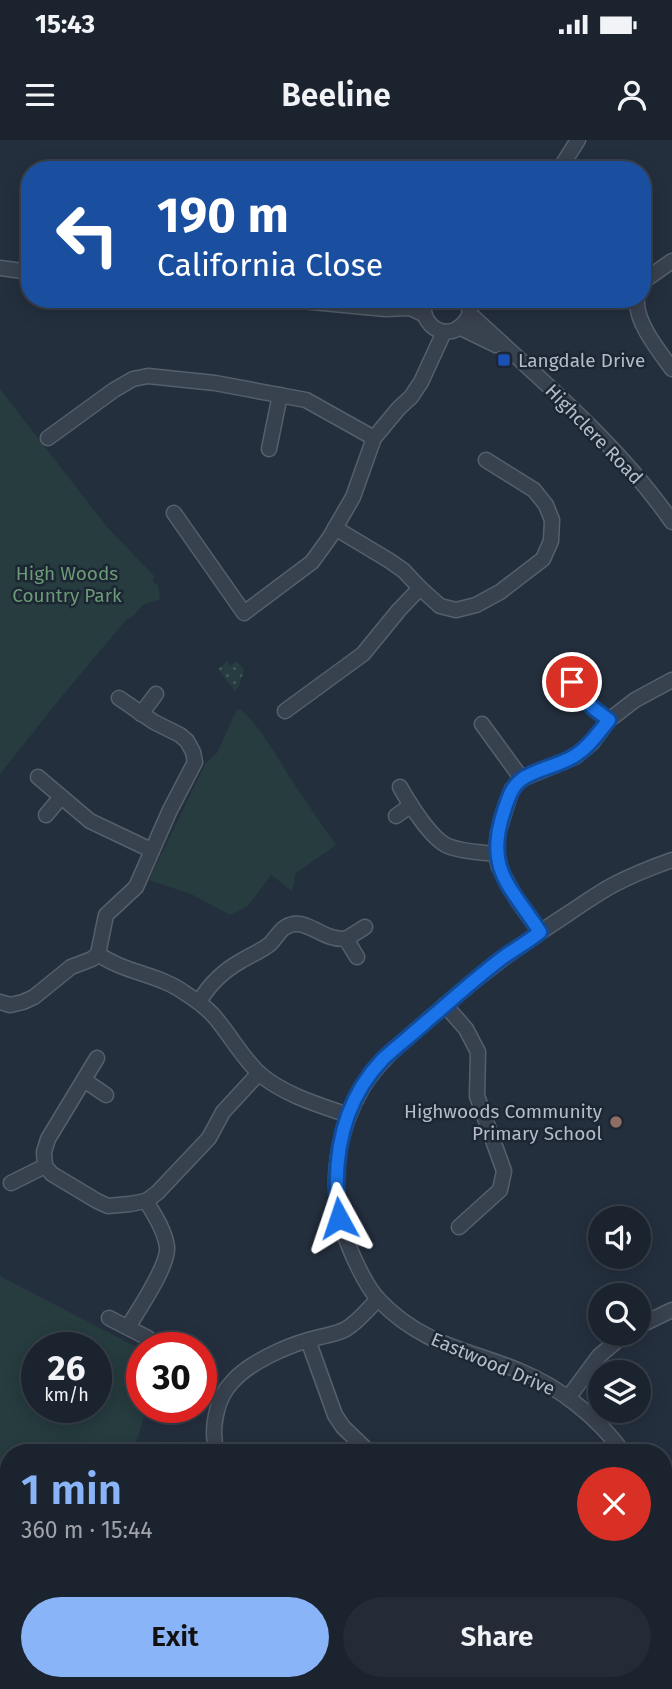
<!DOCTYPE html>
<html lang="en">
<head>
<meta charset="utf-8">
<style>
	:root { --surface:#1b232e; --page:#242b36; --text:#f1f3f6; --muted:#a0a4aa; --line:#39404a; --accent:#8ab4f8 }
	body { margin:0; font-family:"Fira Sans",sans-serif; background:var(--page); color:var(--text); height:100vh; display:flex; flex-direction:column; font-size:26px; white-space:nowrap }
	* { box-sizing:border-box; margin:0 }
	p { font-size:23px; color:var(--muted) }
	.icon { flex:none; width:38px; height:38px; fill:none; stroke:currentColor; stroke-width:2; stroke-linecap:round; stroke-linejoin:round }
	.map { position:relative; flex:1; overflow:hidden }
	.side { position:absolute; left:0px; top:1304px; width:672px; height:247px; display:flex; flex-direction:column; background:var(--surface); border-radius:28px 28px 0 0; box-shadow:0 4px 18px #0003,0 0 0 2px var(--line) }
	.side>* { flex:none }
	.guide { position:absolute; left:21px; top:21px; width:630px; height:147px; border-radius:28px; box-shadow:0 4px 18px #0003,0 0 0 2px var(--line); background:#1a4fa0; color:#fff; overflow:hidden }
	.controls { position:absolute; left:588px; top:1066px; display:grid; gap:14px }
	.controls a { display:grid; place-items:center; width:63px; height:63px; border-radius:50%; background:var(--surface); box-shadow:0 4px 18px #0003,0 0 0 2px var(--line); font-size:35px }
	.speed { position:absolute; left:21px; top:1192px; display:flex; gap:14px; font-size:35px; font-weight:700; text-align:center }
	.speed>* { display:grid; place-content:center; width:91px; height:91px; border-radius:50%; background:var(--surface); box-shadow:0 4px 18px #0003,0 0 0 2px var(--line); line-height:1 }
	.speed small { font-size:18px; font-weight:400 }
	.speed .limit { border:10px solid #d22; background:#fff; color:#111 }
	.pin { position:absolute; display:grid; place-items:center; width:60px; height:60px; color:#fff; margin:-30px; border:4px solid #fff; border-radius:50%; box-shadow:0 2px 7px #0007 }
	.me { position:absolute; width:77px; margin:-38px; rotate:355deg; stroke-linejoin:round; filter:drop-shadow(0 0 5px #0008) }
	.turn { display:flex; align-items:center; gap:24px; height:147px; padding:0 21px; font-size:32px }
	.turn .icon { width:91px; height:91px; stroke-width:2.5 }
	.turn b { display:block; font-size:49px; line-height:60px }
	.round { display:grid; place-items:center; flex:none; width:74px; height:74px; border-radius:37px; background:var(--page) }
	.head { display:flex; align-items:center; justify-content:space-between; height:119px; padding:0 21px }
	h1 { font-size:42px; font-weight:600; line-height:52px; color:var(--accent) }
	.button { display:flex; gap:14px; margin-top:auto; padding:14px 21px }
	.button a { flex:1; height:80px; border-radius:42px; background:var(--accent); color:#111; font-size:28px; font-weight:600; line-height:80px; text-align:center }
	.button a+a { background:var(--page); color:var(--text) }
	.status { display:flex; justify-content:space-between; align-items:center; height:49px; padding:0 35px; background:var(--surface); direction:ltr }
	.status svg { height:19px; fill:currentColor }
	header { display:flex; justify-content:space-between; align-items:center; height:91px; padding:0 21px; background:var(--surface); font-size:32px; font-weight:600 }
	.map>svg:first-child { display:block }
	.grass { fill:url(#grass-dots) }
	.park { fill:#263c3f; fill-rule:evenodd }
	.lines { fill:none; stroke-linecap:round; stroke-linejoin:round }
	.minor-casing { stroke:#565f6c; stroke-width:17 }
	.minor { stroke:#38414e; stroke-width:14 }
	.route-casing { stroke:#114b97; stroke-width:18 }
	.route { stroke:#1a73e8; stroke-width:12 }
	.transit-dot { fill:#1a4fb4; stroke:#1d2633; stroke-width:2.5 }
	.education-dot { fill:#8d6e63; stroke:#1d2633; stroke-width:2.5 }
	.labels { text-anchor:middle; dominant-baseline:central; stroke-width:5; stroke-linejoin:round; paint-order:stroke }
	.poi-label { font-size:19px; fill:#b4bcc9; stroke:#1d2633; text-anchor:start }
	.street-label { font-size:19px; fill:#b4bcc9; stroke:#1d2633 }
	.park-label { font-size:19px; fill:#6b9a76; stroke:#1d2633 }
</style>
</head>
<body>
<div class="status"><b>15:43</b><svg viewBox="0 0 49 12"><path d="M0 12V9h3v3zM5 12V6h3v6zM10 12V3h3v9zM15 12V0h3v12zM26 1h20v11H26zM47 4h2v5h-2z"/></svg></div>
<header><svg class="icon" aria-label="menu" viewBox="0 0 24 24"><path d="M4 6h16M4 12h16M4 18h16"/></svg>Beeline<svg class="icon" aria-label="person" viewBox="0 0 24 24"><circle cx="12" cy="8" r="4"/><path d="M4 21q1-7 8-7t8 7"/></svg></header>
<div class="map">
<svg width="672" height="1549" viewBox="0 0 672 1549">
	<defs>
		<pattern id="grass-dots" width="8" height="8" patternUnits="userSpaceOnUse" patternTransform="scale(1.75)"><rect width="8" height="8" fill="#263c3f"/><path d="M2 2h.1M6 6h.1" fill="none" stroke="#435659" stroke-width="1.8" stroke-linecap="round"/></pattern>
	</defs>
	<rect width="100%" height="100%" fill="#242f3e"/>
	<path class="grass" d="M237 521 244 530 239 546 235 551 218 529 227 522 230 526Z"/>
	<g class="park">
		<path d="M0 249 107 387 154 436 153 442 158 445 160 459 143 465 133 476 126 480 62 556 0 634Z"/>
		<path d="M240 569C262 588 274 613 289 636 304 659 320 682 336 705L296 733 292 751 271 735 248 766 230 775 193 755 149 740 205 624 217 613 236 571Z"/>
		<path d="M0 1136 142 1210V1267H147L139 1294 131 1312H9V1542H313L315 1549H0ZM37 1208H96V1267H37Z"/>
	</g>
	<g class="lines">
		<defs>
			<g id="minor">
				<path d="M559 30 578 0"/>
				<path d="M0 128 30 132"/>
				<path d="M642 145 645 140 672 121"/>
				<path d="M280 159 386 169 410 168 423 174"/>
				<path d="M425 159C418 180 439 200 459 188 464 184 467 179 470 174L467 159"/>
				<path d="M637 159C635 182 659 211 672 229"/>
				<path d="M470 174C538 237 619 305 672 382"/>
				<path d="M459 187 496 205"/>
				<path d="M48 298 114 250 133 239 148 236 215 243 306 260 374 298"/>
				<path d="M269 309 280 255"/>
				<path d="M174 373 244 473 312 422 330 397 353 357 374 298 399 268 411 257 421 242 444 192"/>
				<path d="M335 388 390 421 404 431 420 448 440 466 456 470 476 465 500 452 543 419 551 401 552 380 546 365 534 350 486 320"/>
				<path d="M572 542 593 568 609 580"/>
				<path d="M285 571 363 514 399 470 420 448"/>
				<path d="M141 574 156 554"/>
				<path d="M482 584 522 639"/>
				<path d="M38 637 90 681 151 710"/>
				<path d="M400 647C409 663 431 699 448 706 462 712 481 712 496 714"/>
				<path d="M46 675 61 657"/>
				<path d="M396 676 411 665"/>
				<path d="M540 792 517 760 499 727 496 714 498 693 512 649 522 639 575 617 592 603 609 580 635 560 672 540"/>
				<path d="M346 799 365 787"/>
				<path d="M98 814C125 833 159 834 185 853 197 861 209 869 218 881 232 898 244 920 261 935 285 955 319 965 348 975"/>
				<path d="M0 862 10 865 23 862 34 857 71 827 92 819 98 814 106 775 136 747 170 670 195 622 193 612 187 601 180 595 154 582 119 558"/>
				<path d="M199 862C209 845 223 831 241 821 251 815 261 811 270 804 278 796 281 786 294 784 311 782 323 800 346 799L357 817"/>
				<path d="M445 865 466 889 478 912 477 956 504 1031 500 1050 459 1087"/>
				<path d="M84 940 106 955"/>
				<path d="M45 1026 52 1034 97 1061 108 1066 130 1064 146 1061 157 1053 209 998 223 972 259 933"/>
				<path d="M11 1043 45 1026 44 1012 48 999 97 918"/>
				<path d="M109 1178 148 1198"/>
				<path d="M639 1186 672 1170"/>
				<path d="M128 1187C139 1169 169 1125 167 1107 165 1091 154 1074 146 1061"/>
				<path d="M308 1200 335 1275 343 1287 369 1312"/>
				<path d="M568 1258 599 1216 625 1194"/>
				<path d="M217 1312C210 1290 216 1258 233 1241 249 1223 286 1206 309 1200 321 1196 335 1195 346 1189 358 1182 368 1169 378 1159"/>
				<path d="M623 1312C597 1277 561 1248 520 1231 466 1209 422 1205 379 1160 365 1146 349 1109 343 1090 328 1042 338 989 363 947 380 919 405 900 429 879 473 840 519 805 569 773 583 764 598 753 613 745 632 735 652 727 672 720"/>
				<path d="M663 1378 672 1392"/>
				<path d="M663 1435 672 1430"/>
				<path d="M623 1542V1549"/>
				<path d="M498 1549 500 1542"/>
			</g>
		</defs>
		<use href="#minor" class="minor-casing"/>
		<use href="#minor" class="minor"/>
	</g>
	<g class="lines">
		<defs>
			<path id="route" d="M339 1078C332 1021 341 963 383 919 397 906 413 894 427 881 453 859 478 836 505 816 517 808 529 801 540 792 511 746 484 730 504 671 508 659 511 647 522 639 538 628 560 626 576 615 590 606 598 593 609 580L593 568 572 542"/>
		</defs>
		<use href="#route" class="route-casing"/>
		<use href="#route" class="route"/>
	</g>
	<rect class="transit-dot" x="497" y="213" width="14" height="14" rx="3.5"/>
	<circle class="education-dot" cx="616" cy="982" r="7"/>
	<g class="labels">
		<g class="poi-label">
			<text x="518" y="220">Langdale Drive</text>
			<text x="602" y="971" text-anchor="end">Highwoods Community<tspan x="602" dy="22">Primary School</tspan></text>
		</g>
		<g class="street-label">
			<text transform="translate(594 294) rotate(46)">Highclere Road</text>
			<text transform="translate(493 1224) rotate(23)">Eastwood Drive</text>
		</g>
		<g class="park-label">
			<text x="67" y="433">High Woods<tspan x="67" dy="22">Country Park</tspan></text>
		</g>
	</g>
</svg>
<div class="controls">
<a><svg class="icon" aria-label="sound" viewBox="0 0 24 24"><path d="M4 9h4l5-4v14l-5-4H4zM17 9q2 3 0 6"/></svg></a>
<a><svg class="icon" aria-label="search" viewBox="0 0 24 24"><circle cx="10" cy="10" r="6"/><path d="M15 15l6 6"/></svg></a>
<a><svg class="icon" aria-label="layers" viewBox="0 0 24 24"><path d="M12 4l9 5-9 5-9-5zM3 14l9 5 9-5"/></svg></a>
</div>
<div class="speed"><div>26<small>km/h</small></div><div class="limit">30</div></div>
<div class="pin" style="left:572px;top:542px;background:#d93025"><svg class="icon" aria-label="arrive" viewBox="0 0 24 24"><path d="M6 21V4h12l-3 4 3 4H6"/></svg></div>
<svg class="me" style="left:339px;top:1078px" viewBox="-20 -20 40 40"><path d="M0-17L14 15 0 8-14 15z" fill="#1a73e8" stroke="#fff" stroke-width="4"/></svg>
<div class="guide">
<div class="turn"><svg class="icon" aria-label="left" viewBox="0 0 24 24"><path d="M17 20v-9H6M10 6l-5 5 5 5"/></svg><div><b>190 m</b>California Close</div></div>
</div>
<section class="side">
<div class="head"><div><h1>1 min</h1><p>360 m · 15:44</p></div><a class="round" style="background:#d93025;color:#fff"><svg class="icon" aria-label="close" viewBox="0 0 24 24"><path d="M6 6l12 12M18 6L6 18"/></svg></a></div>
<div class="button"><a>Exit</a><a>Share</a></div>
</section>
</div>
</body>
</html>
